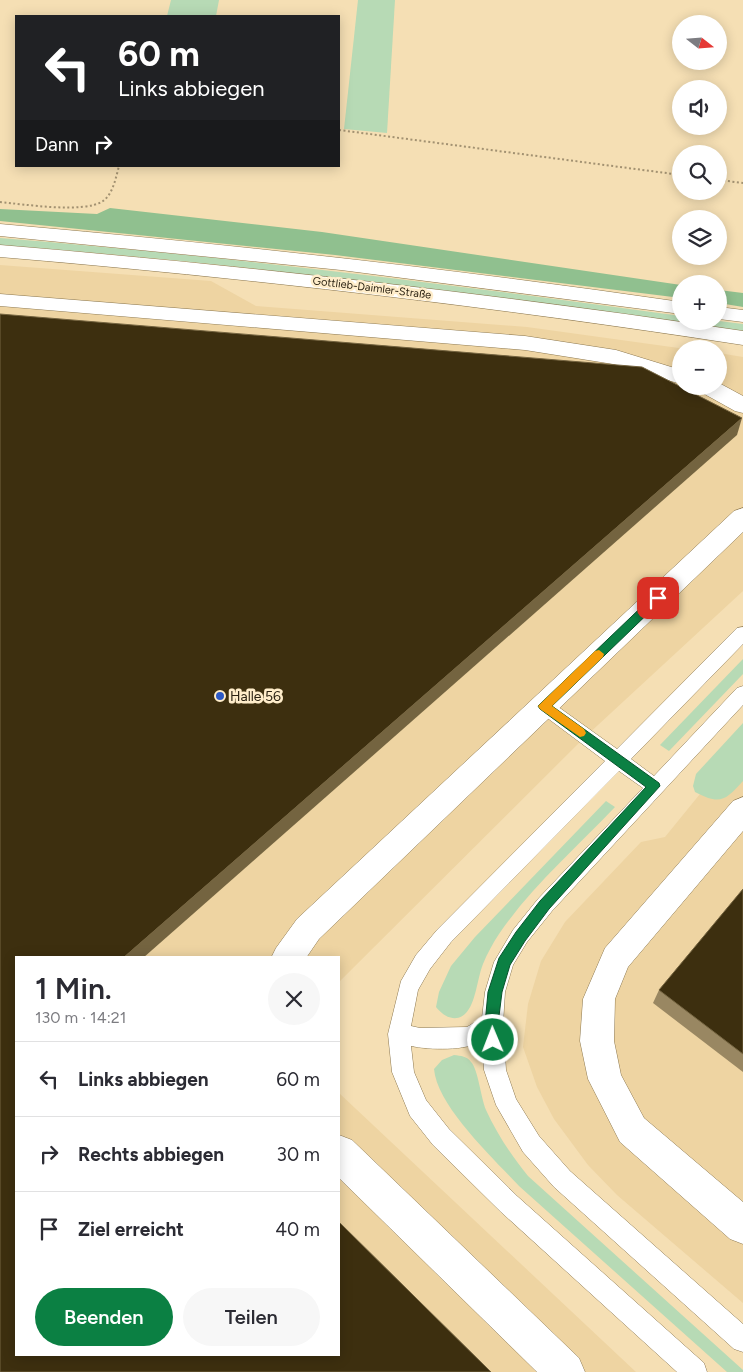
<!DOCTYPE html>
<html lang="de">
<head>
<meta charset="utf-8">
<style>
	:root { --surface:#fff; --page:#f7f7f7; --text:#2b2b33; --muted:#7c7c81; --line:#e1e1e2; --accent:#0b8043 }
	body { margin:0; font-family:Figtree,sans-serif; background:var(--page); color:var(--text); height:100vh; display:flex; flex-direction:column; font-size:19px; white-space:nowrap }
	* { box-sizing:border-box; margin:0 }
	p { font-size:16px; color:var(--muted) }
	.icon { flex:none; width:28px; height:28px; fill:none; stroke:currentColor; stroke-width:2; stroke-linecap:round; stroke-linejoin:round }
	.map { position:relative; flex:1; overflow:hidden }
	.drawer { position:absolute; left:15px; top:956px; width:325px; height:400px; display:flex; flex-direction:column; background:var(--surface); border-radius:0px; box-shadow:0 2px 12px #0003 }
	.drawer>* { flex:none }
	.hud { position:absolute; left:15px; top:15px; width:325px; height:152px; border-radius:0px; box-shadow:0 2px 12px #0003; background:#202124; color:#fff; overflow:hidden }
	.needle { width:32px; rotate:107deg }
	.fabs { position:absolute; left:672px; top:15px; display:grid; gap:10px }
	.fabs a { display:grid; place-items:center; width:55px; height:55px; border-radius:50%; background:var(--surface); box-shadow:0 2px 12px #0003; font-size:25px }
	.pin { position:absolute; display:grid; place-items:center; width:42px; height:42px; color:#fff; margin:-21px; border-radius:10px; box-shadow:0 2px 8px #0006 }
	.me { position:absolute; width:55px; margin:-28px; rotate:359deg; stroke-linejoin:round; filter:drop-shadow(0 0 4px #0008) }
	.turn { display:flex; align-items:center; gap:18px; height:105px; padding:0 20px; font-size:22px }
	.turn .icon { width:65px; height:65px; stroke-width:2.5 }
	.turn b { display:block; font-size:35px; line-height:42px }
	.then { display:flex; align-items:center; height:48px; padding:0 20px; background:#0003; gap:10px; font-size:19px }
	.round { display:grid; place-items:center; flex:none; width:52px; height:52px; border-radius:26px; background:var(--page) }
	.overview { display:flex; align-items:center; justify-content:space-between; height:85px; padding:0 20px }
	h1 { font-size:30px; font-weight:600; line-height:38px }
	.cta { display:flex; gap:10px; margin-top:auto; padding:10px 20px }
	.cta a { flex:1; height:58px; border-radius:30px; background:var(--accent); color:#fff; font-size:20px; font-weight:600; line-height:58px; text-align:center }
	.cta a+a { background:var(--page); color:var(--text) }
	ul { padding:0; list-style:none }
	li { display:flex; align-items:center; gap:15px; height:75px; padding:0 20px; border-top:1px solid var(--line) }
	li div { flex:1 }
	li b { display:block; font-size:19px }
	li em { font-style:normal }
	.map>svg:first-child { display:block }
	.built { fill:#eed4a2 }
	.green { fill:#b7dab5 }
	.forest { fill:#90c08f }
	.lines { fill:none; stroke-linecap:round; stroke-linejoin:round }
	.service-casing { stroke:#8d7951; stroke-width:1 }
	.minor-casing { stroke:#8d7951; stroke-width:1 }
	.secondary-casing { stroke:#8d7951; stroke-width:1 }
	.path { stroke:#a29171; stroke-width:2; stroke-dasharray:2 2.5; stroke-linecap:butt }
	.service { fill:#fff; fill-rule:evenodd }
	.minor { fill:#fff; fill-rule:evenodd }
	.secondary { fill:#fff; fill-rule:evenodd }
	.wall { fill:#998762 }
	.shaded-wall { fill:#746440 }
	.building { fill:#3d2f0f; stroke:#746440 }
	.route { fill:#0b8043; stroke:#07532c }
	.slow { fill:#f59e0b }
	.poi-dot { fill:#2b59c7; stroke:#ffedca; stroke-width:2 }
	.labels { text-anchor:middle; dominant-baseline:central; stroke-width:5; stroke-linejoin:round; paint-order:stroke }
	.far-street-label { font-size:11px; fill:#2b2212; stroke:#ffedca }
	.poi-label { font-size:14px; fill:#2b2212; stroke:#ffedca; text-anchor:start }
</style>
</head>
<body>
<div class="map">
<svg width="743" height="1372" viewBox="0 0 743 1372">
	<rect width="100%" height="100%" fill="#f5dfb4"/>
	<g class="built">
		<path d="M0 265 211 281 256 306 527 327 686 349H681V386H719V353L743 357V591L585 737 339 982V958H16V1355H339V1093L636 1372H0Z"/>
		<path d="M743 726V1303L617 1195 588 1165 554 1119 537 1087 523 1047 528 1004 541 961 565 922 641 842 665 837 713 778Z"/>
	</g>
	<g class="green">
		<path d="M171 0H219L216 16H167Z"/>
		<path d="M358 0H395L387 133 344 129Z"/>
		<path d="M0 238C228 256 455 285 681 316V321H719L743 324V333C496 296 249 264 0 245Z"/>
		<path d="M743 659V674L669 751 660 745Z"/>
		<path d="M743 723V781C725 801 720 805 695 792L693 786 696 774Z"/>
		<path d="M606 801 615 807C576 848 531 887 499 934 493 943 487 954 483 964 477 979 476 1004 465 1014 455 1023 443 1016 436 1007L439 992 451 966 475 937Z"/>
		<path d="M454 1055C461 1056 467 1056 471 1062 478 1069 481 1098 486 1110 497 1134 511 1155 528 1176L743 1370V1372H727L519 1186C493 1158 437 1106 434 1069L442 1060Z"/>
	</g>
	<g class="forest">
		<path d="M110 208 322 232 681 285V298L335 255 0 221V209L97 214Z"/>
		<path d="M719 290 743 293V307L719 303Z"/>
	</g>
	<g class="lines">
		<defs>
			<path id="service" d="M743 627V644L631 759 654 776 737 688 743 686V705L552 911 527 942 513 965 505 992 503 1024 506 1070 516 1099 539 1136 570 1171 743 1324V1352L734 1349 554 1187 523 1152 496 1105 484 1070 482 1041C466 1051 430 1050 411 1046L414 1072 426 1100 449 1129 517 1196 704 1363 707 1372H677L501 1212 433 1145 410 1116 392 1072 388 1034 401 981 416 955 437 930 605 761 538 711 535 706 538 701 544 699 550 701 617 749 737 628ZM619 771 643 788 538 899 513 930 494 962 485 992 482 1018 467 1027 420 1028 411 1026 418 990 430 969 451 942Z"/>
			<g id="minor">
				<path d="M0 294 525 336 616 350 681 370V384L613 364 525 350 0 306Z"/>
				<path d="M719 383 743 396V413L735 411 699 391 696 386H719Z"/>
				<path d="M743 508V532L319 939 306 958H271L276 948 297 919 734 511Z"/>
				<path d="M743 797V831L628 967 615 999 614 1041 621 1075 644 1118 743 1202V1244L730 1239 620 1142 588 1079 580 1041 583 999 605 948 733 801Z"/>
				<path d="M339 1135 352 1140 579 1358 585 1372H537L339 1178Z"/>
			</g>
			<g id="secondary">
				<path d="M0 224C228 244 455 269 681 302V314L341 270 0 236Z"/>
				<path d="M0 245C249 266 496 294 743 331V345C496 307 249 278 0 257Z"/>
				<path d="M719 307 743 310V322L719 319Z"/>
			</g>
		</defs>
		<use href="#service" class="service-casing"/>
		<use href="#minor" class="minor-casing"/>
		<use href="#secondary" class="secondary-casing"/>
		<g class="path">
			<path d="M339 130 681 175"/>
			<path d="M719 180 743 183"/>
			<path d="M0 202C23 204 84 214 103 201 113 194 116 177 119 166"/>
		</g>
		<use href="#service" class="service"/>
		<use href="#minor" class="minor"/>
		<use href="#secondary" class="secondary"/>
	</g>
	<path class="wall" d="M743 889V1072L653 1003 659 990Z"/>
	<path class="shaded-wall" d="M742 418 737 435 143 958H123Z"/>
	<g class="building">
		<path d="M0 314 642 367 742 418 123 958H16V1355H339V1222L491 1372H0Z"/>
		<path d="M743 889V1054L659 990Z"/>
	</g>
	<path class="route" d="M658 594 661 595 663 598 661 601 552 706 659 783 660 786 549 909 525 941 510 965 502 992 498 1024 500 1040 498 1044 493 1046 488 1044 485 1024 488 992 499 958 516 932 540 901 646 787 540 709 538 706 654 595Z"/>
	<path class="slow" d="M599 650 604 654 603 657 552 706 584 729 586 733 584 736 580 737 540 709 538 706 595 651Z"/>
	<circle class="poi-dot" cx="220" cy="696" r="5"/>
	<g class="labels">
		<g class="far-street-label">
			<text transform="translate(372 288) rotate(7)">Gottlieb-Daimler-Straße</text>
		</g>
		<g class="poi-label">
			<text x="230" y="696">Halle 56</text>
		</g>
	</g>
</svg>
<div class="fabs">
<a><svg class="needle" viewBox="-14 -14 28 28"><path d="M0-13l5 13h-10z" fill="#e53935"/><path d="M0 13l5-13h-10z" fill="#7c7c81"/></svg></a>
<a><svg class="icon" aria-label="sound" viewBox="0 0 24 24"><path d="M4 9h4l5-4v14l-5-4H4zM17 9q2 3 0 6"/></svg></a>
<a><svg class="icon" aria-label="search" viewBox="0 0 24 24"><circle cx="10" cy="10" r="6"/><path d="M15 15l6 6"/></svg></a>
<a><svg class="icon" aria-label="layers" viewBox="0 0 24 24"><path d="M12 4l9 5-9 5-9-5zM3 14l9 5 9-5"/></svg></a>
<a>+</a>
<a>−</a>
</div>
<div class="pin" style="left:658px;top:598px;background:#d93025"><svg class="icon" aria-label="arrive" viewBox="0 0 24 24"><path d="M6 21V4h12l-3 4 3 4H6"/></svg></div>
<svg class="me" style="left:493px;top:1040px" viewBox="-20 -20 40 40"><circle r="17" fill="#0b8043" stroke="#fff" stroke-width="3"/><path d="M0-11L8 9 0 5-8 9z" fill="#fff"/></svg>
<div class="hud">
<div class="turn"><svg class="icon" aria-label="left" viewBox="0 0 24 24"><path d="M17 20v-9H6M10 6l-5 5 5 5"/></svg><div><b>60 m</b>Links abbiegen</div></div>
<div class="then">Dann<svg class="icon" aria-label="right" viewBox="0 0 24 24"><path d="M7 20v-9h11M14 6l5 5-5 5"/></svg></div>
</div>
<section class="drawer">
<div class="overview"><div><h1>1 Min.</h1><p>130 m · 14:21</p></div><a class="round"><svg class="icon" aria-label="close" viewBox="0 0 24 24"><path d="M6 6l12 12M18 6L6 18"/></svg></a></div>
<ul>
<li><svg class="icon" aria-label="left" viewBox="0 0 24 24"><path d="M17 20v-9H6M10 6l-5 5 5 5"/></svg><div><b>Links abbiegen</b></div><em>60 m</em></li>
<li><svg class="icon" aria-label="right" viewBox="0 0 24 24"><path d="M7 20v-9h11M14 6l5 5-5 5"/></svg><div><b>Rechts abbiegen</b></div><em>30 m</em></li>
<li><svg class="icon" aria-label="arrive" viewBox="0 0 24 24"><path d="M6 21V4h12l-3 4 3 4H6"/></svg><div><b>Ziel erreicht</b></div><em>40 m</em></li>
</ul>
<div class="cta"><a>Beenden</a><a>Teilen</a></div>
</section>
</div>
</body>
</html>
